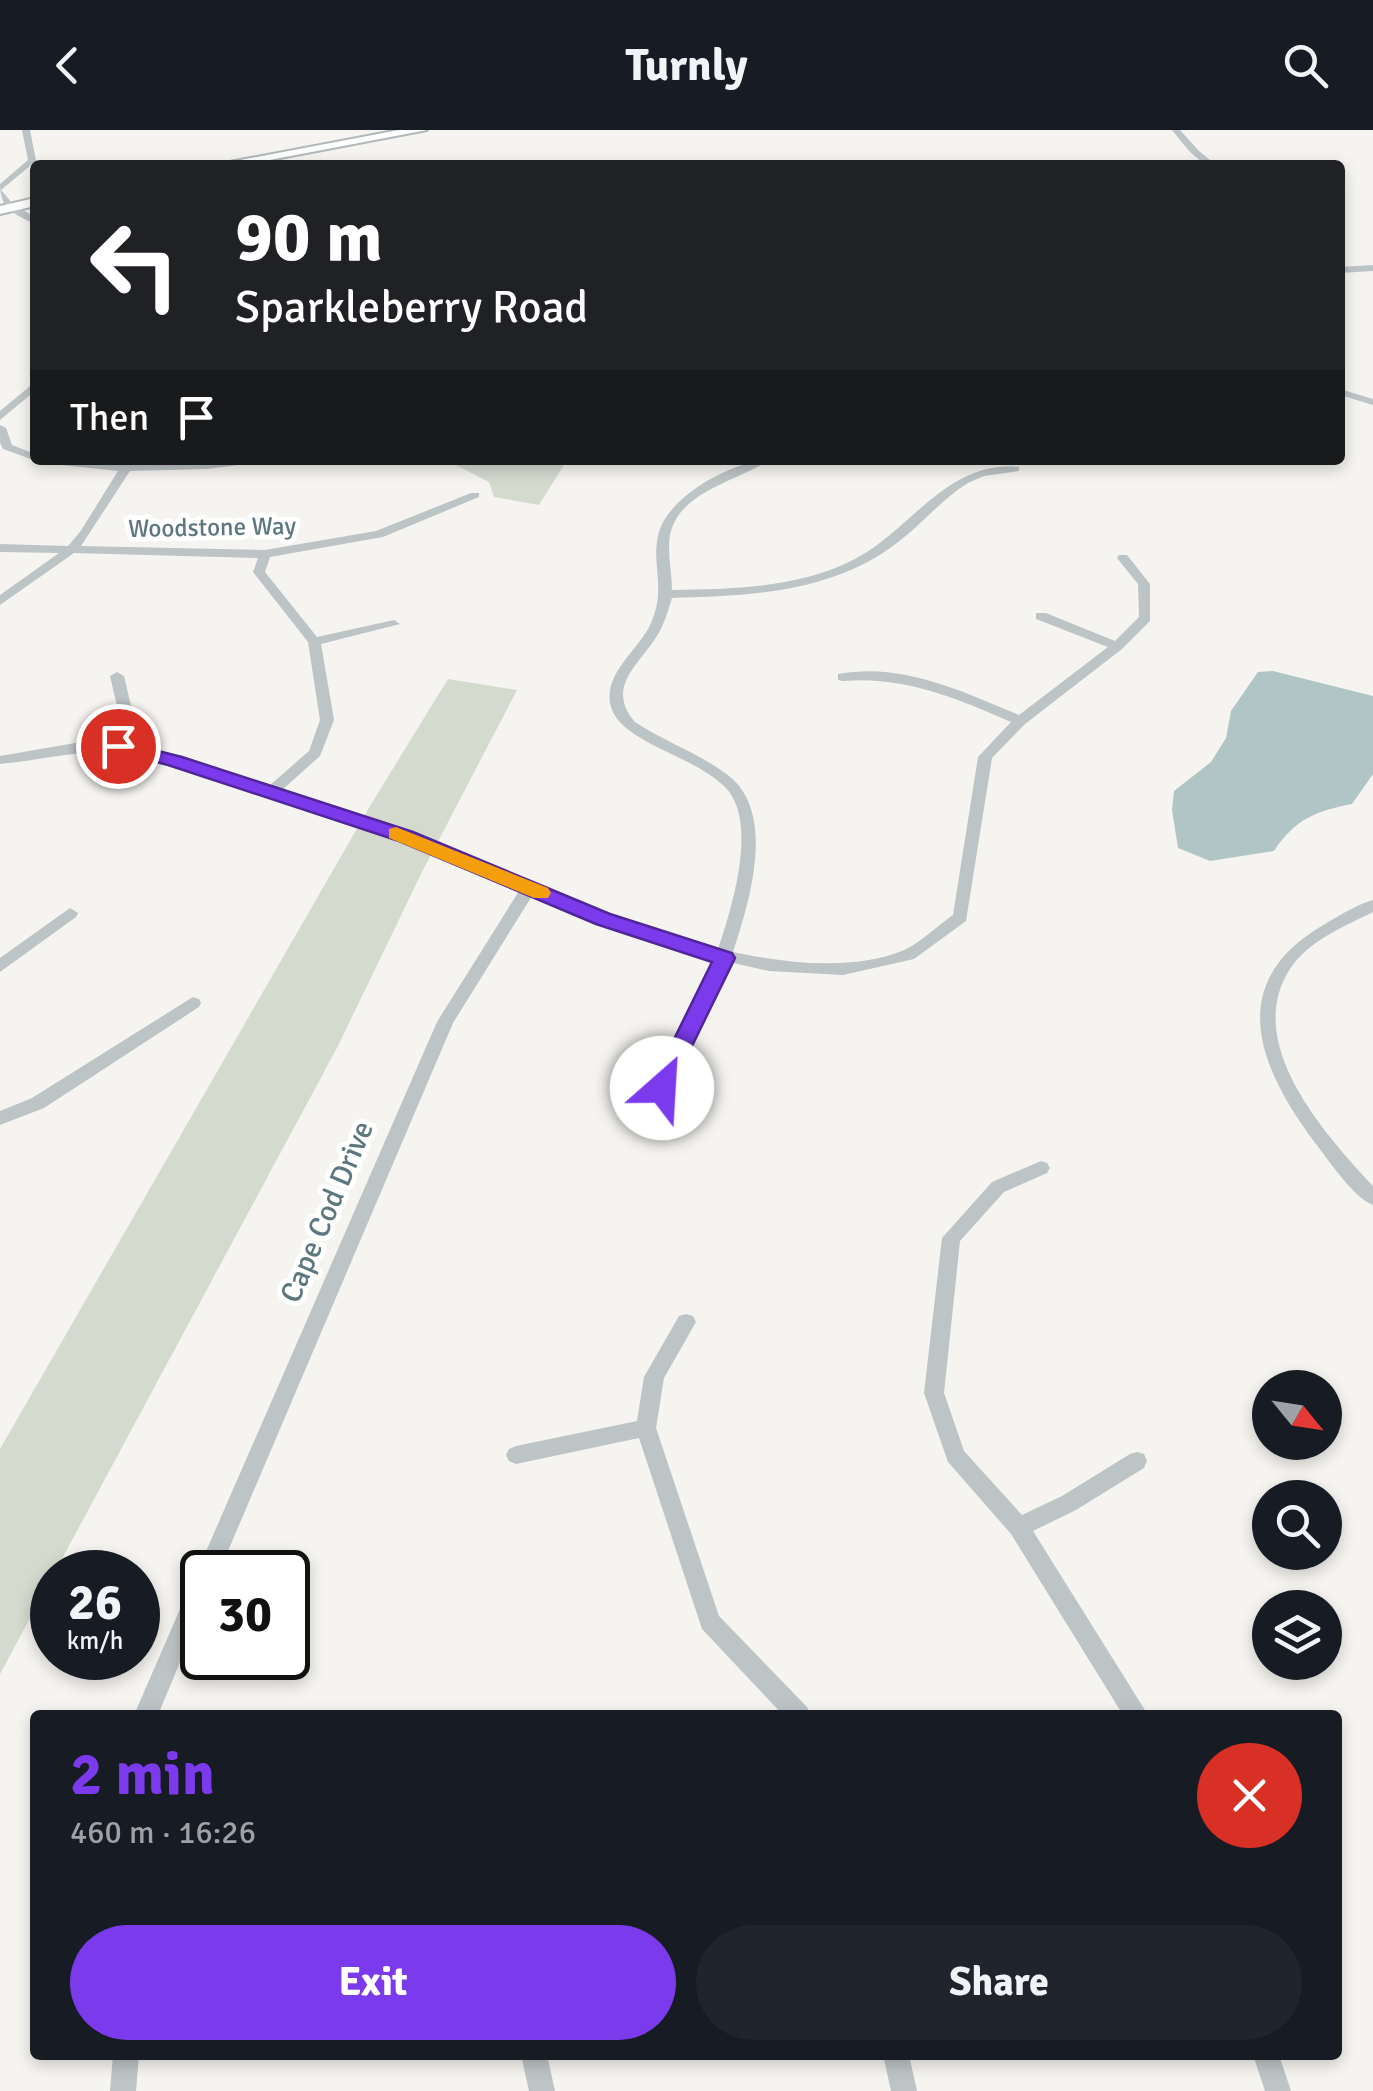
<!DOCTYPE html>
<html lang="en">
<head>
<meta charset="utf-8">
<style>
	:root { --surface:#171b24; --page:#20242c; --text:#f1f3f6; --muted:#9ea1a6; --accent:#7c3aed }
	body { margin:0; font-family:Signika,sans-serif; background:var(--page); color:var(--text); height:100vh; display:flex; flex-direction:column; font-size:38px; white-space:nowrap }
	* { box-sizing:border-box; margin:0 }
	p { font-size:32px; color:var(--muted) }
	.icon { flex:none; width:55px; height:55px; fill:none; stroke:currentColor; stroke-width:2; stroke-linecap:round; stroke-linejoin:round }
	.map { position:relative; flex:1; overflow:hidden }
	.drawer { position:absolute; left:30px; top:1580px; width:1312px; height:350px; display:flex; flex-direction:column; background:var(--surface); border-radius:10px; box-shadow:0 5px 15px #0003 }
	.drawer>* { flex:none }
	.hud { position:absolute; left:30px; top:30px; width:1315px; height:305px; border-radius:10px; box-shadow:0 5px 15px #0003; background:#202124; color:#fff; overflow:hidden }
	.needle { width:65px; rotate:120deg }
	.controls { position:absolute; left:1252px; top:1240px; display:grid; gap:20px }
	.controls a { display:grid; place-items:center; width:90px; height:90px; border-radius:50%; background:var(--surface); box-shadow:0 5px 15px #0003; font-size:50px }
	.speed { position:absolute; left:30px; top:1420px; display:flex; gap:20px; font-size:50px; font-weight:700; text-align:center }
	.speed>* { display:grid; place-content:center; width:130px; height:130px; border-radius:50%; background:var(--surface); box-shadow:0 5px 15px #0003; line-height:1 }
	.speed small { font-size:25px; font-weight:400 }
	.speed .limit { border:5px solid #111; border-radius:15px; background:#fff; color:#111 }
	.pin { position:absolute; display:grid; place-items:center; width:85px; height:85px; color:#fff; margin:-42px; border:5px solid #fff; border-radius:50%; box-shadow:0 2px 10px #0007 }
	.me { position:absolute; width:110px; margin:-55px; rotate:26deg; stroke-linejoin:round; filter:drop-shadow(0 0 8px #0008) }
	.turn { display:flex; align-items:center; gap:35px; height:210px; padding:0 40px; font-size:45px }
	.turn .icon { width:130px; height:130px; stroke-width:2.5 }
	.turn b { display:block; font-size:70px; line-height:85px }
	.then { display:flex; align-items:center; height:95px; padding:0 40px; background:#0003; gap:20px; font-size:38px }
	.round { display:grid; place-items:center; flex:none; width:105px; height:105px; border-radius:52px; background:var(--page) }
	.summary { display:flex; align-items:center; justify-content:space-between; height:170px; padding:0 40px }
	h1 { font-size:60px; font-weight:700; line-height:75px; color:var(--accent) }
	.cta { display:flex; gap:20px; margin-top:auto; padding:20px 40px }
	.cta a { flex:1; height:115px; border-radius:60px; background:var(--accent); color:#fff; font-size:40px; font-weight:700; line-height:115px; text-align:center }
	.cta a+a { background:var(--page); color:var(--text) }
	header { display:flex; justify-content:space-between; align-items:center; height:130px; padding:0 40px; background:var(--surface); font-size:45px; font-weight:700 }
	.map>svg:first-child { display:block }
	.green { fill:#d5dacf }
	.water { fill:#b2c5c6 }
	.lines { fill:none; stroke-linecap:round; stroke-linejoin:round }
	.primary-casing { stroke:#b0b8ba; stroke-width:4 }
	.minor { fill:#bdc4c6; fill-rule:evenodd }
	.primary { fill:#fff; fill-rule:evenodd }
	.route { fill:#7c3aed; stroke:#51269a; stroke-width:2.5 }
	.slow { fill:#f59e0b }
	.labels { text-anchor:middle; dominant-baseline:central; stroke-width:10; stroke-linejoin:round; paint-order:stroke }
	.far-street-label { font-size:25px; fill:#5e777e; stroke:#fff }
	.street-label { font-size:30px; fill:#5e777e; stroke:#fff }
</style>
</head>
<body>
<header><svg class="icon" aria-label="back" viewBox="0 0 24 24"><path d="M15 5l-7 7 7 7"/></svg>Turnly<svg class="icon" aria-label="search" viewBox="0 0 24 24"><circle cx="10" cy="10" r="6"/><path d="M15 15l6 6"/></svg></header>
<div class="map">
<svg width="1373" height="1961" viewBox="0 0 1373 1961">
	<rect width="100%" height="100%" fill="#f5f4f0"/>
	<g class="green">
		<path d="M446 330H567L539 375 494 367 489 352Z"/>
		<path d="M448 549 517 560 421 744 338 916 0 1544V1319L370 676Z"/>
	</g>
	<path class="water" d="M1273 541 1373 566V644L1352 674C1316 681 1295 689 1274 721L1210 731 1178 718 1172 680 1174 661 1211 632 1226 608 1231 581 1258 542Z"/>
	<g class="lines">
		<defs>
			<g id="primary">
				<path d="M399 0H427L244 35H214Z"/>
				<path d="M35 68V76L0 84V76Z"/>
			</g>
		</defs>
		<use href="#primary" class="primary-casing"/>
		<g class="minor">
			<path d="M22 0H30L36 31 1 60 14 75 35 87V94C14 84 0 79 0 54L28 30Z"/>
			<path d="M1172 0H1180L1199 21 1216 35C1196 35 1184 14 1172 0Z"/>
			<path d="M1373 135V141L1340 143V137Z"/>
			<path d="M35 252V261L0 290V281Z"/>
			<path d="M1340 259 1373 269V275L1340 265Z"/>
			<path d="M0 295 6 298 12 315 35 324V330L122 335 125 330H137L134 335H148L261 330 255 333 207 339 130 341 81 416 265 420 376 401 471 363H479V367L383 407 270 427 265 442 317 507 394 490 400 494 321 514 334 590 320 626 282 660 414 705 616 788 718 819C732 778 759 691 725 657 701 634 666 624 639 607 626 599 613 589 610 573 605 541 640 519 651 493 667 456 650 434 659 402 669 366 734 330 769 330 738 351 679 361 670 405 667 423 672 442 672 460 734 459 799 458 855 429 912 399 947 330 1019 337V341L984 346 968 353C939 371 918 399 890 418 827 463 746 466 672 468 668 481 664 495 657 506 639 535 605 557 635 592 665 612 701 624 729 646 777 684 749 773 733 822 785 833 851 841 902 821 919 814 937 796 953 785L978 627 1011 592C956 568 904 546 843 551L838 550V544C901 532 962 561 1019 585L1108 517 1036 489V483H1046L1115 511 1139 487 1138 454 1117 428 1119 425H1127L1150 454V491L1122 519 1025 594 992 628 966 791 914 829 843 845 769 841 729 832 668 962 662 964 653 958 714 829 605 795 532 766 453 893 219 1442H202V1479L158 1585H134L194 1447 198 1445 197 1442 437 892 519 761 383 703 146 627C95 615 51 629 0 634V626L75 613 112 612 118 580 110 546 117 542 124 546 132 580 125 614 169 624 269 656 309 621 320 590 308 512 253 442 258 428 74 423 0 475V465L59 423 0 422V414L68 416 80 402 118 341 42 333 3 319 0 313Z"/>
			<path d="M1373 770V782C1345 796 1308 811 1290 839 1242 913 1325 1004 1373 1056V1075C1354 1068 1329 1031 1316 1014 1258 937 1223 852 1325 794 1340 785 1356 775 1373 770Z"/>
			<path d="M70 778 78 783 76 787 0 842V828Z"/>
			<path d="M193 867 199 869 201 873 199 877 44 978 0 995V981L32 968Z"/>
			<path d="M1041 1031 1047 1033 1050 1038 1047 1043 1004 1062 960 1111 944 1263 964 1321 1022 1385 1062 1366 1130 1324 1137 1322 1144 1324 1147 1331 1144 1338 1076 1380 1033 1401 1148 1585H1123L1011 1404 948 1332 924 1263 942 1108 992 1052Z"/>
			<path d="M686 1184 693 1186 696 1192 664 1248 656 1298 719 1486 807 1577 811 1585H783L702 1499 639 1308 516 1334 509 1331 506 1325 509 1319 516 1316 637 1291 644 1247 679 1186Z"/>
			<path d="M113 1925H139L136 1961H110Z"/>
			<path d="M521 1925H547L555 1961H529Z"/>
			<path d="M883 1925H909L917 1961H891Z"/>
			<path d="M1253 1925H1279L1291 1961H1265Z"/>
		</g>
		<use href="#primary" class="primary"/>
	</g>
	<path class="route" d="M118 611 182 627 413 702 610 784 732 823 735 828 669 963H654L650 958 712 832 596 794 399 711 168 635 111 620 109 616Z"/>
	<path class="slow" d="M396 697 548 758 551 763 548 768H534L389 708V699Z"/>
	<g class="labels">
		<g class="far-street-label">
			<text transform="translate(212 397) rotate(-1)">Woodstone Way</text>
		</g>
		<g class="street-label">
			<text transform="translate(327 1082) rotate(-67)">Cape Cod Drive</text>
		</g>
	</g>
</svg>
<div class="controls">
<a><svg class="needle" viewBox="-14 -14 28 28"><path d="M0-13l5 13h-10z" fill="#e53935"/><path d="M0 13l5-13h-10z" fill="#9ea1a6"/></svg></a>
<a><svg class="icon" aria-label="search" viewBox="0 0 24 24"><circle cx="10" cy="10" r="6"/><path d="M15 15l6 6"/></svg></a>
<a><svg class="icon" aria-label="layers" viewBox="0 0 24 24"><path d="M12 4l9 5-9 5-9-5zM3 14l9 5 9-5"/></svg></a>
</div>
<div class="speed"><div>26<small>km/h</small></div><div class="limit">30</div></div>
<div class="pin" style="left:118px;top:616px;background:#d93025"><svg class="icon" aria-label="arrive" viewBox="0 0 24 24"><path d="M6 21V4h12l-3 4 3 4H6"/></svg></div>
<svg class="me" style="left:662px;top:958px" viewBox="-20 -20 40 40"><circle r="19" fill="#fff"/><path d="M0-13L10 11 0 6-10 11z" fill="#7c3aed"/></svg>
<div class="hud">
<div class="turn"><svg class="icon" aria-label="left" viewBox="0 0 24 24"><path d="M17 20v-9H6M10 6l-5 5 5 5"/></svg><div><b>90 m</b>Sparkleberry Road</div></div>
<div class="then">Then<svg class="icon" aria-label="arrive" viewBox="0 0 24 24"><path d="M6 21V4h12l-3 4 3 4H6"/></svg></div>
</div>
<section class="drawer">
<div class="summary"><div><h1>2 min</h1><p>460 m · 16:26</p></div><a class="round" style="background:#d93025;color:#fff"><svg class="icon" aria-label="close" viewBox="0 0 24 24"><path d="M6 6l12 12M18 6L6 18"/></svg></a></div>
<div class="cta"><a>Exit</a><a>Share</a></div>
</section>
</div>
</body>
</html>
